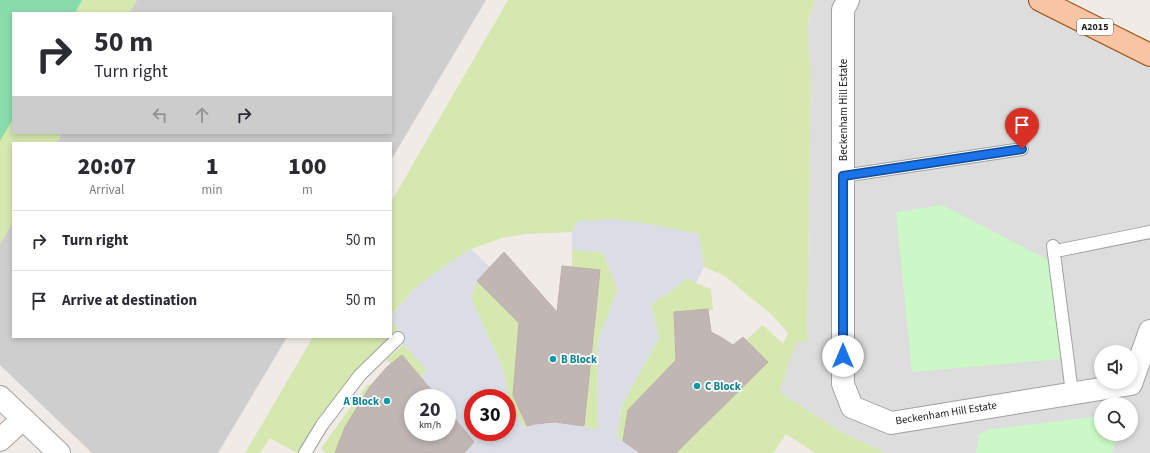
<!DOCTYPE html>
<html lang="en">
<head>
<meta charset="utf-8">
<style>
	:root { --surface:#fff; --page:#f2f2f3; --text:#2b2b33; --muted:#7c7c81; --line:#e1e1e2 }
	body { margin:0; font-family:"Source Sans 3",sans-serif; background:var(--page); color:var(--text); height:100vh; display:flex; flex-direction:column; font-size:15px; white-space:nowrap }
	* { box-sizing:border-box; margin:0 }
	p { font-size:13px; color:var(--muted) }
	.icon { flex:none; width:22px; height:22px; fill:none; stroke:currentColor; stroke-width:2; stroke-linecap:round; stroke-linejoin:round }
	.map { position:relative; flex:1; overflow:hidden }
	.panel { position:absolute; left:12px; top:142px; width:380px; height:196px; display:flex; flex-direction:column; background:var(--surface); border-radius:0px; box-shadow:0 2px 6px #0003 }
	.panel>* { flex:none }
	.hud { position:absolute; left:12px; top:12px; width:380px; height:122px; border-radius:0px; box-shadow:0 2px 6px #0003; background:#fff; color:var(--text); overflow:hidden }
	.controls { position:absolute; left:1094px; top:345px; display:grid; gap:8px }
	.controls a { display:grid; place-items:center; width:44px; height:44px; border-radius:50%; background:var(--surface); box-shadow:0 2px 6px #0003; font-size:20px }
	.speed { position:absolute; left:404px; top:389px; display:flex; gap:8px; font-size:20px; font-weight:700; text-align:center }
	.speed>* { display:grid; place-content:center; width:52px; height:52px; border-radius:50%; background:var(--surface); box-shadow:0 2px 6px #0003; line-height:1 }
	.speed small { font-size:10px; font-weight:400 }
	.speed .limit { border:6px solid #d22; background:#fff; color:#111 }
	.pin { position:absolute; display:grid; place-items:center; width:34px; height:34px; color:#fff; margin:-41px -17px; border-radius:50% 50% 50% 0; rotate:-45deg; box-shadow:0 0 4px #0007 }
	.pin .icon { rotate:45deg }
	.me { position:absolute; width:44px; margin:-22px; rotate:0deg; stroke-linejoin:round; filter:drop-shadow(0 0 3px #0008) }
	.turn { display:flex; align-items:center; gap:14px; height:84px; padding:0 16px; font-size:18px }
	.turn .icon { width:52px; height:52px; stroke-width:2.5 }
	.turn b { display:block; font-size:28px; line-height:34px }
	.lanes { display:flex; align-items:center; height:38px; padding:0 16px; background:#0003; justify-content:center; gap:20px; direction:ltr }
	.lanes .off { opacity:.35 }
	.eta { display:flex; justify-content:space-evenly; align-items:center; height:68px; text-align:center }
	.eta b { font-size:24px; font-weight:800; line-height:28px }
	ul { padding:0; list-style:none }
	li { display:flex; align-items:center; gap:12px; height:60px; padding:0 16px; border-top:1px solid var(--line) }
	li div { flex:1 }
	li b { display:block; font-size:15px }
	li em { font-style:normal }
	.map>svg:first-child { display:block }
	.residential { fill:#dedddd; fill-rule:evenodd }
	.religious { fill:#cecece }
	.grass { fill:#d5e8af }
	.park { fill:#cbf8c6 }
	.pitch { fill:#88dcac }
	.plaza { fill:#dbdde6; fill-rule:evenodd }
	.building { fill:#c0b6b3; stroke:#c1afa9 }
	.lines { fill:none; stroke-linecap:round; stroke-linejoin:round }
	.service-casing { stroke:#a1a1a1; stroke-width:14 }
	.minor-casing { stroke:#a1a1a1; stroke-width:24 }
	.primary-casing { stroke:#954b06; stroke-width:24 }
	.service { stroke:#fff; stroke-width:12 }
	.minor { stroke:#fff; stroke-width:22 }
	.primary { stroke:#f8c4a3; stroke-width:22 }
	.route-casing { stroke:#114b97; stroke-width:10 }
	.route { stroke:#1a73e8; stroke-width:7 }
	.culture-dot { fill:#0f9aa8; stroke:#fff; stroke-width:1.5 }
	.labels { text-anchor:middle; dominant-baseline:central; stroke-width:3.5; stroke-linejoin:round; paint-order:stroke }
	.shield { fill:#fff; stroke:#636363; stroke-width:1 }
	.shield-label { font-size:10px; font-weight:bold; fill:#202020 }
	.street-label { font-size:11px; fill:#202020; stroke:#fff }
	.culture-label { font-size:11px; font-weight:bold; fill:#0d838f; stroke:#fff; text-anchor:start }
</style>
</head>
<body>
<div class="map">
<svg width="1150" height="453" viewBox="0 0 1150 453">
	<rect width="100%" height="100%" fill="#f0ebe6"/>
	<path class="residential" d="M816 0H1036L1150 59V453H886L843 433 779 392 797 339 807 342 811 67 806 32 812 7ZM1101 352H1131V382H1101ZM1101 404H1131V434H1101Z"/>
	<g class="religious">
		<path d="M137 0H486L391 160V143H57L62 133H391V13H129Z"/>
		<path d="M13 221V337H287L218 453H92L0 365V244Z"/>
	</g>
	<g class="grass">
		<path d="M0 0H137L129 13H13V133H62L57 143H13V221L0 244Z"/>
		<path d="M508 0H816C803 23 808 42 811 67L807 342 797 340 779 392 843 433 886 453H815L786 434 773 453H676L768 362 746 340 763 325 783 344 788 333 771 314 745 293 725 276 704 267 699 234 577 221 572 232 526 234 502 238 471 249 442 268 415 288 392 314 393 323 398 329 387 344 327 410 297 453 270 438 260 453H245L313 337H391V202Z"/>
		<path d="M572 250 602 252 618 289 597 343 598 430 584 426 600 270 572 267Z"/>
		<path d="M688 277 696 283 711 289 713 310 674 312 676 360 628 410 623 441 617 437 622 405 659 338 651 304 670 292Z"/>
		<path d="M477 281 519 323 513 395 527 426 523 427 509 399 503 369 471 298Z"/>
		<path d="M404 344 427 370 420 377 402 355 391 364 386 360Z"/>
		<path d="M367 385H371L345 427 336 452 335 453H325L321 448Z"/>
	</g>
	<g class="park">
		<path d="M942 205 1056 264 1061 300 1060 359 912 372 896 212Z"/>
		<path d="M1101 416V434H1118L1112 453H976L979 434 992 429Z"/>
	</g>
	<path class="pitch" d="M0 0H82L75 13H13V119L0 141Z"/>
	<path class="plaza" d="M616 219 650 224 699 234 704 267 696 283 687 278 670 292 651 304 659 338 622 405 617 437 640 453H464L474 442 447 409V398H438L420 377 427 370 394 334 398 329 393 323 392 315 415 288 442 268 471 249 490 267 477 281 471 298 503 369 509 398 523 427 535 424 555 423H569L598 430 597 343 618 289 602 252 572 250V232L577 221ZM473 398H507V432H473Z"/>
	<g class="building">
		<path d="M504 252 557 312 562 266 600 270 584 426 555 422 535 424 527 426 513 395 519 323 477 281Z"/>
		<path d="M708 309 711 332 719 336 733 345 743 337 768 362 676 453H640L623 441 628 410 676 360 674 312Z"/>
		<path d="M402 355 438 398H413V432H447V409L474 442 464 453H335L345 427 371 385 387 367Z"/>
	</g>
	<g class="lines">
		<defs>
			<g id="service">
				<path d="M843 176 1022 149"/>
				<path d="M1053 246 1072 393"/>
				<path d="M1061 250 1150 232"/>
				<path d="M305 453 322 425 360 375 398 338"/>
			</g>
			<g id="minor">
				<path d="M848 0 843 10V384L852 407 891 423 1131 384 1150 331"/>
				<path d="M0 397 59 453"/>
				<path d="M0 440 23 419"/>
			</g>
			<path id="primary" d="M1040 0 1150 55"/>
		</defs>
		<use href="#service" class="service-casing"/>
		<use href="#minor" class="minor-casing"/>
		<use href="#primary" class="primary-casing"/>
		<use href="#service" class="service"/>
		<use href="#minor" class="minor"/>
		<use href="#primary" class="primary"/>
	</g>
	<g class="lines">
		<defs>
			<path id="route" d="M843 356V176L1022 149"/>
		</defs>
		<use href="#route" class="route-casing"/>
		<use href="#route" class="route"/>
	</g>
	<g class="culture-dot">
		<circle cx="553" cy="359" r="4"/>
		<circle cx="697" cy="386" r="4"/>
		<circle cx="387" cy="401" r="4"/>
	</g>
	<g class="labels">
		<rect class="shield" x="1077" y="19" width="36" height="16" rx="3"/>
		<g class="shield-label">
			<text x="1095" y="27">A2015</text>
		</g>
		<g class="street-label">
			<text transform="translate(843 110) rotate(-90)">Beckenham Hill Estate</text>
			<text transform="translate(946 413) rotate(-9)">Beckenham Hill Estate</text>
		</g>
		<g class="culture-label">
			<text x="561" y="359">B Block</text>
			<text x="705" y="386">C Block</text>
			<text x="379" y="401" text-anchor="end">A Block</text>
		</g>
	</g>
</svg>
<div class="controls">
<a><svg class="icon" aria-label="sound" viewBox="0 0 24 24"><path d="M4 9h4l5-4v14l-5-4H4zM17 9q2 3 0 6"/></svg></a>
<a><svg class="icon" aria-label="search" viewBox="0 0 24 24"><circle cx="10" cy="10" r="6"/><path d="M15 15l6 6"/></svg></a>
</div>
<div class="speed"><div>20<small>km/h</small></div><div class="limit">30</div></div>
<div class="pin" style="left:1022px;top:149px;background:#d93025"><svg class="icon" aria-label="arrive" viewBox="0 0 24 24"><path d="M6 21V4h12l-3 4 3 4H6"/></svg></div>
<svg class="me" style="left:843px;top:356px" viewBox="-20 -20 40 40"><circle r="19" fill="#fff"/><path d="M0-13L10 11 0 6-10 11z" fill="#1a73e8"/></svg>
<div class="hud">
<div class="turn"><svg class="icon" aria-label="right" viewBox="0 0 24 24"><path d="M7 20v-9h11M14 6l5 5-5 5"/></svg><div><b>50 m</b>Turn right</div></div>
<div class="lanes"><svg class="icon off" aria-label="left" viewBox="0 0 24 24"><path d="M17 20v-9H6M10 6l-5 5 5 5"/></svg><svg class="icon off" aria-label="ahead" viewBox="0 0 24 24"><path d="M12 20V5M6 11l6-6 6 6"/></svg><svg class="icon" aria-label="right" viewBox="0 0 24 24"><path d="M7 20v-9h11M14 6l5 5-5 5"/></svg></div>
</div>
<section class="panel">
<div class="eta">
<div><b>20:07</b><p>Arrival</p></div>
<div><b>1</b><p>min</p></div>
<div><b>100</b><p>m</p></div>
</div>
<ul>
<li><svg class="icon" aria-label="right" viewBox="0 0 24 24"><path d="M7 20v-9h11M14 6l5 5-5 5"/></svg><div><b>Turn right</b></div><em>50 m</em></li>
<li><svg class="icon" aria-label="arrive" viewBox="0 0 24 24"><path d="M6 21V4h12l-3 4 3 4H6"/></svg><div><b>Arrive at destination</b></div><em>50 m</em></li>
</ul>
</section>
</div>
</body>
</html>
